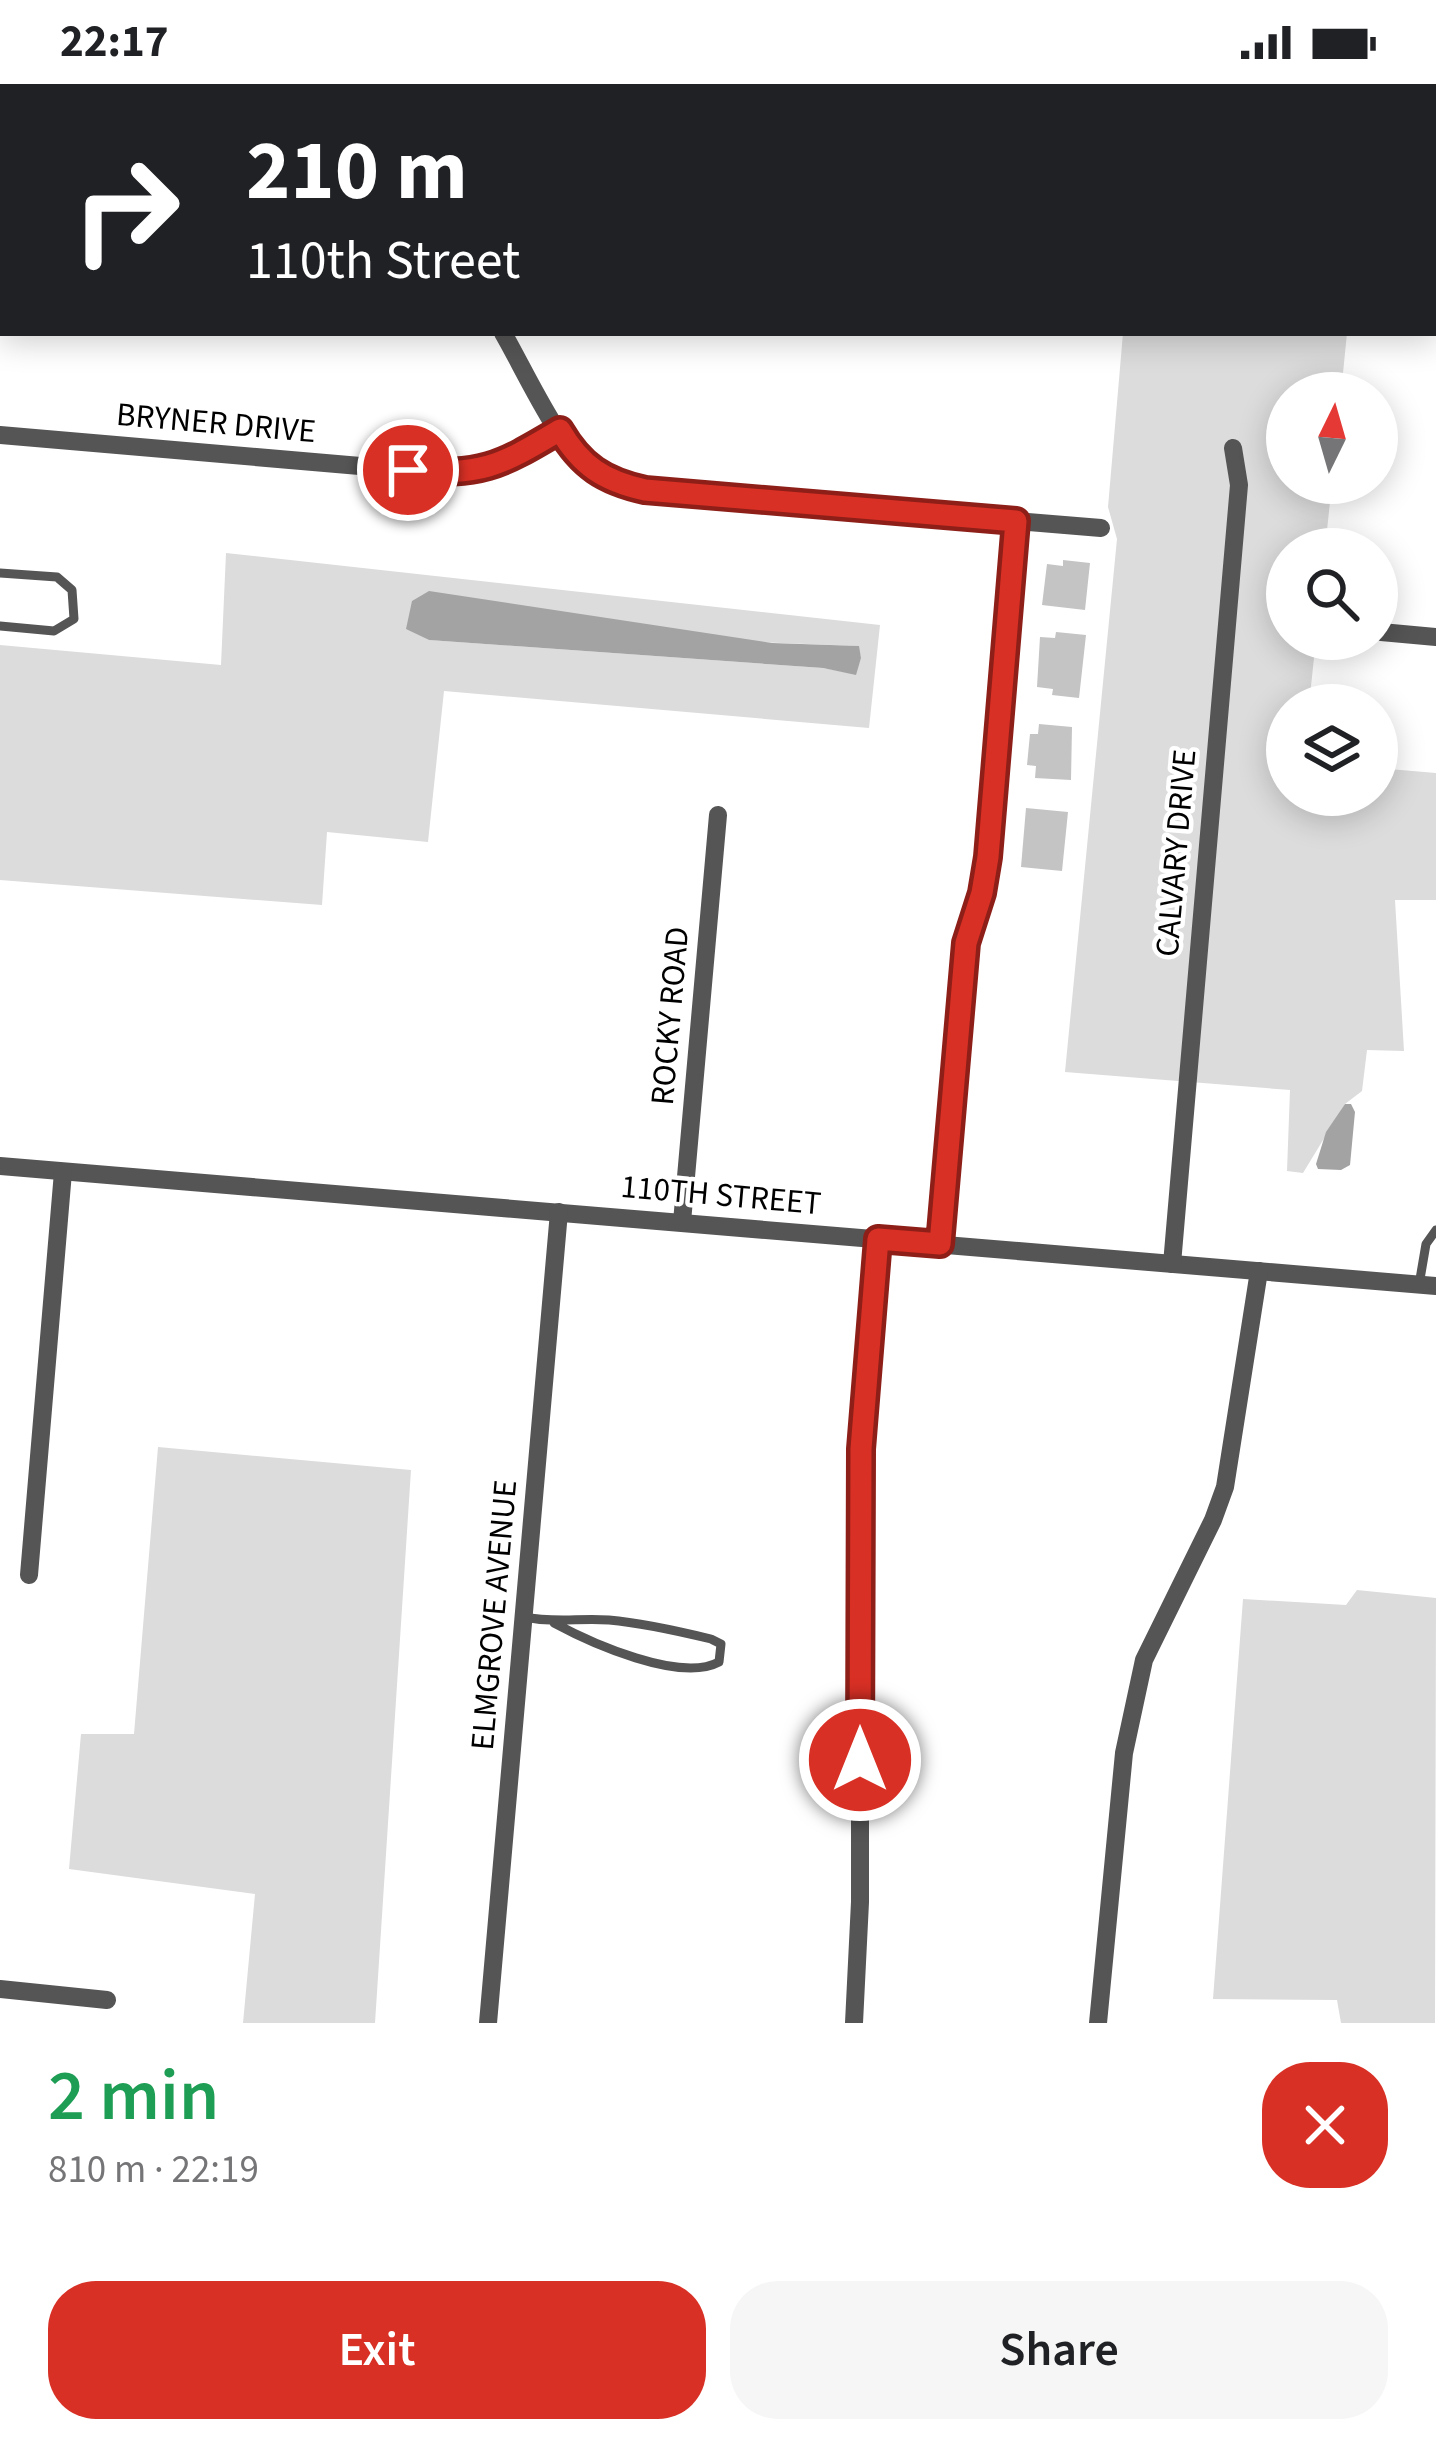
<!DOCTYPE html>
<html lang="en">
<head>
<meta charset="utf-8">
<style>
	:root { --surface:#fff; --page:#f6f6f6; --text:#202124; --muted:#757577; --accent:#d93025 }
	body { margin:0; font-family:"Source Sans 3",sans-serif; background:var(--page); color:var(--text); height:100vh; display:flex; flex-direction:column; font-size:45px; white-space:nowrap }
	* { box-sizing:border-box; margin:0 }
	p { font-size:39px; color:var(--muted) }
	.icon { flex:none; width:66px; height:66px; fill:none; stroke:currentColor; stroke-width:2; stroke-linecap:round; stroke-linejoin:round }
	.map { position:relative; height:1939px; overflow:hidden }
	.panel { display:flex; flex-direction:column; background:var(--surface); flex:1 }
	.panel>* { flex:none }
	.top-card { position:absolute; left:0px; top:0px; width:1437px; height:252px; box-shadow:0 6px 30px #0003; background:#202124; color:#fff; overflow:hidden }
	.needle { width:78px; rotate:5deg }
	.tools { position:absolute; left:1266px; top:288px; display:grid; gap:24px }
	.tools a { display:grid; place-items:center; width:132px; height:132px; border-radius:50%; background:var(--surface); box-shadow:0 6px 30px #0003; font-size:60px }
	.pin { position:absolute; display:grid; place-items:center; width:102px; height:102px; color:#fff; margin:-51px; border:6px solid #fff; border-radius:50%; box-shadow:0 3px 12px #0007 }
	.me { position:absolute; width:132px; margin:-66px; rotate:0deg; stroke-linejoin:round; filter:drop-shadow(0 0 9px #0008) }
	.turn { display:flex; align-items:center; gap:42px; height:252px; padding:0 48px; font-size:54px }
	.turn .icon { width:156px; height:156px; stroke-width:2.5 }
	.turn b { display:block; font-size:84px; line-height:102px }
	.round { display:grid; place-items:center; flex:none; width:126px; height:126px; border-radius:48px; background:var(--page) }
	.headline { display:flex; align-items:center; justify-content:space-between; height:204px; padding:0 48px }
	h1 { font-size:72px; font-weight:600; line-height:90px; color:#1e9e55 }
	.primary-button { display:flex; gap:24px; margin-top:auto; padding:24px 48px }
	.primary-button a { flex:1; height:138px; border-radius:48px; background:var(--accent); color:#fff; font-size:48px; font-weight:600; line-height:138px; text-align:center }
	.primary-button a+a { background:var(--page); color:var(--text) }
	.status { display:flex; justify-content:space-between; align-items:center; height:84px; padding:0 60px; background:var(--surface); direction:ltr }
	.status svg { height:33px; fill:currentColor }
	.map>svg:first-child { display:block }
	.green { fill:#dcdcdc; fill-rule:evenodd }
	.water { fill:#a3a3a3 }
	.building { fill:#c4c4c4 }
	.lines { fill:none; stroke-linecap:round; stroke-linejoin:round }
	.lane { stroke:#555; stroke-width:9 }
	.street { stroke:#555; stroke-width:18 }
	.route-casing { stroke:#8d1f18; stroke-width:30 }
	.route { stroke:#d93025; stroke-width:21 }
	.labels { text-anchor:middle; dominant-baseline:central; stroke-width:9; stroke-linejoin:round; paint-order:stroke }
	.street-label { font-size:33px; fill:#000; stroke:#fff }
</style>
</head>
<body>
<div class="status"><b>22:17</b><svg viewBox="0 0 49 12"><path d="M0 12V9h3v3zM5 12V6h3v6zM10 12V3h3v9zM15 12V0h3v12zM26 1h20v11H26zM47 4h2v5h-2z"/></svg></div>
<div class="map">
<svg width="1436" height="1939" viewBox="0 0 1436 1939">
	<rect width="100%" height="100%" fill="#fff"/>
	<g class="green">
		<path d="M1123 249H1347L1341 309H1287V399H1332L1325 465H1287V555H1316L1309 621H1287V711H1377V684L1436 689V816H1395L1404 967 1367 966 1362 1007 1345 1020 1303 1089 1287 1087 1290 1006 1065 988 1117 455 1108 423Z"/>
		<path d="M226 469 880 541 869 644 444 607 428 758 327 748 322 821 0 796V561L221 581ZM406 544 858 562 861 574 855 590 823 584 429 556Z"/>
		<path d="M158 1363 411 1386 375 1939H243L255 1810 69 1785 81 1650H134Z"/>
		<path d="M1357 1506 1436 1514 1435 1939H1341L1337 1916 1213 1915 1243 1515 1346 1521Z"/>
	</g>
	<g class="water">
		<path d="M429 507 772 559 859 562 861 574 856 591 823 584 429 556 406 545 412 517Z"/>
		<path d="M1345 1020H1351L1355 1028 1350 1081 1341 1086 1318 1085 1316 1080 1326 1048Z"/>
	</g>
	<g class="building">
		<path d="M1063 476 1090 479 1085 526 1042 521 1047 480 1063 482Z"/>
		<path d="M1056 548 1086 551 1079 614 1052 611 1053 605 1037 603 1040 553 1055 554Z"/>
		<path d="M1039 640 1072 643 1071 696 1035 694 1036 682 1027 681 1030 650H1038Z"/>
		<path d="M1026 724 1068 728 1062 787 1021 783Z"/>
	</g>
	<g class="lines">
		<g class="lane">
			<path d="M713 0H736"/>
			<path d="M0 489 57 493 72 506 74 535 54 547 0 542"/>
			<path d="M1419 1201 1426 1160 1436 1146"/>
			<path d="M524 1533C554 1539 579 1534 609 1536 643 1539 678 1547 711 1555L721 1560 719 1578C680 1599 591 1559 554 1539"/>
		</g>
		<g class="street">
			<path d="M903 3V0"/>
			<path d="M1091 3V0"/>
			<path d="M1219 3 1220 0"/>
			<path d="M1329 3V0"/>
			<path d="M0 153 3 154"/>
			<path d="M503 249C524 285 559 363 591 386 608 398 626 401 645 406L1101 444"/>
			<path d="M0 351 453 390 504 380 560 346"/>
			<path d="M1381 548 1436 553"/>
			<path d="M0 1082 1436 1202"/>
			<path d="M682 1138 718 731"/>
			<path d="M940 1160 966 859 982 809 988 773 1016 437"/>
			<path d="M1172 1180 1239 401 1233 364"/>
			<path d="M29 1491 63 1088"/>
			<path d="M0 1905 107 1916"/>
			<path d="M488 1939 559 1128"/>
			<path d="M854 1939 860 1818V1393L878 1155"/>
			<path d="M1098 1939 1124 1669 1144 1576 1213 1436 1225 1403 1259 1187"/>
		</g>
	</g>
	<g class="lines">
		<defs>
			<path id="route" d="M408 386C481 392 498 383 560 346 581 382 604 397 645 406L1016 437 988 773 982 809 966 859 940 1160 878 1155 861 1365 860 1676"/>
		</defs>
		<use href="#route" class="route-casing"/>
		<use href="#route" class="route"/>
	</g>
	<g class="labels">
		<g class="street-label">
			<text transform="translate(216 339) rotate(5)">BRYNER DRIVE</text>
			<text transform="translate(1176 769) rotate(-85)">CALVARY DRIVE</text>
			<text transform="translate(670 932) rotate(-85)">ROCKY ROAD</text>
			<text transform="translate(721 1111) rotate(5)">110TH STREET</text>
			<text transform="translate(494 1531) rotate(-85)">ELMGROVE AVENUE</text>
		</g>
	</g>
</svg>
<div class="tools">
<a><svg class="needle" viewBox="-14 -14 28 28"><path d="M0-13l5 13h-10z" fill="#e53935"/><path d="M0 13l5-13h-10z" fill="#757577"/></svg></a>
<a><svg class="icon" aria-label="search" viewBox="0 0 24 24"><circle cx="10" cy="10" r="6"/><path d="M15 15l6 6"/></svg></a>
<a><svg class="icon" aria-label="layers" viewBox="0 0 24 24"><path d="M12 4l9 5-9 5-9-5zM3 14l9 5 9-5"/></svg></a>
</div>
<div class="pin" style="left:408px;top:386px;background:#d93025"><svg class="icon" aria-label="arrive" viewBox="0 0 24 24"><path d="M6 21V4h12l-3 4 3 4H6"/></svg></div>
<svg class="me" style="left:860px;top:1676px" viewBox="-20 -20 40 40"><circle r="17" fill="#d93025" stroke="#fff" stroke-width="3"/><path d="M0-11L8 9 0 5-8 9z" fill="#fff"/></svg>
<div class="top-card">
<div class="turn"><svg class="icon" aria-label="right" viewBox="0 0 24 24"><path d="M7 20v-9h11M14 6l5 5-5 5"/></svg><div><b>210 m</b>110th Street</div></div>
</div>
</div>
<section class="panel">
<div class="headline"><div><h1>2 min</h1><p>810 m · 22:19</p></div><a class="round" style="background:#d93025;color:#fff"><svg class="icon" aria-label="close" viewBox="0 0 24 24"><path d="M6 6l12 12M18 6L6 18"/></svg></a></div>
<div class="primary-button"><a>Exit</a><a>Share</a></div>
</section>
</body>
</html>
